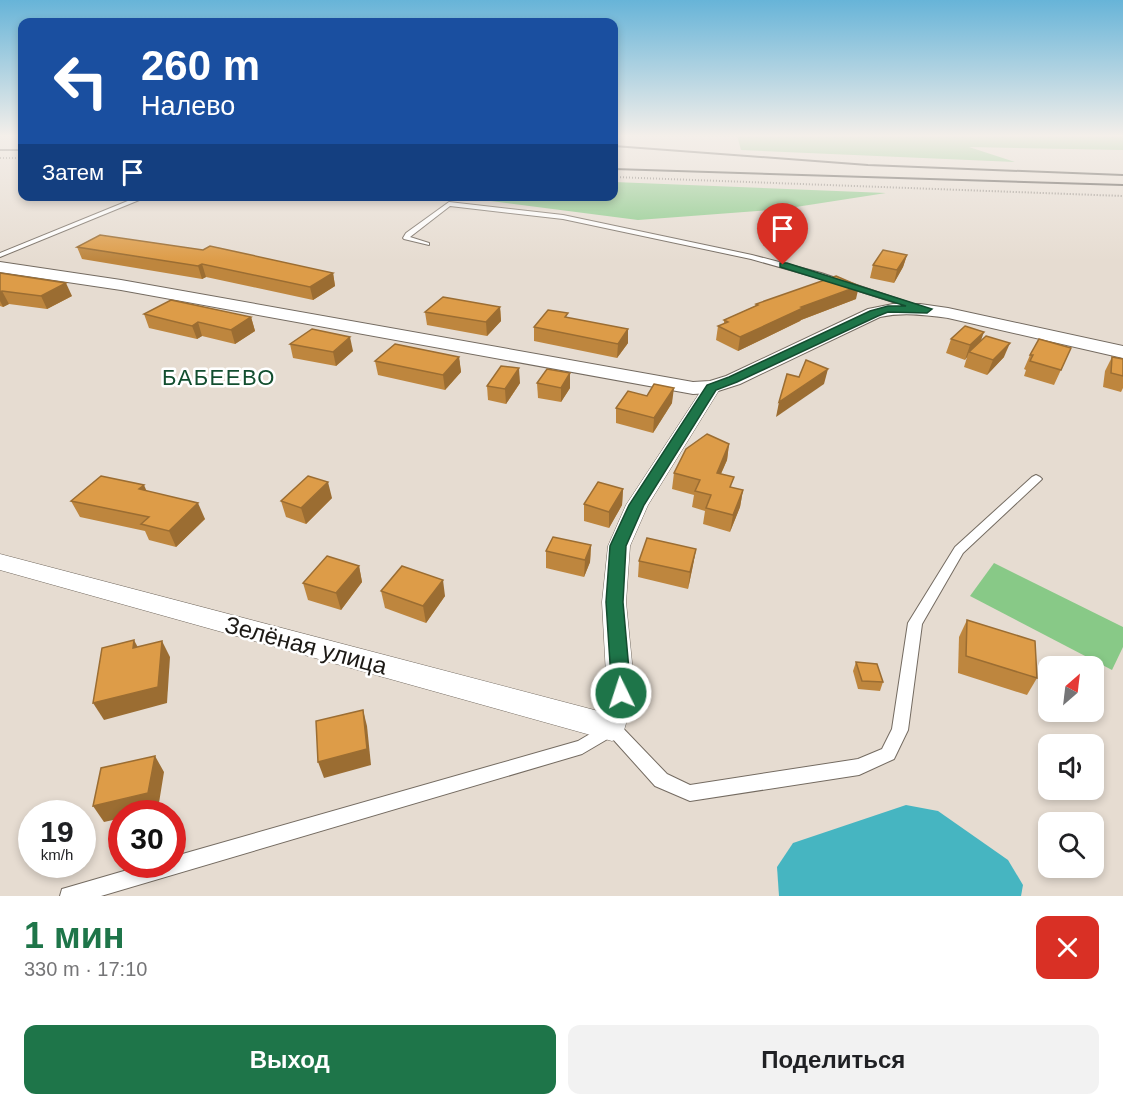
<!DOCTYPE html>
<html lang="ru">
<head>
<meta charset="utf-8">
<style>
	:root { --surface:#fff; --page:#f2f2f2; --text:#202124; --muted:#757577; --accent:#1e7549 }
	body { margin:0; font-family:Arial,sans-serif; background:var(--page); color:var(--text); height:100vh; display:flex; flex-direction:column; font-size:22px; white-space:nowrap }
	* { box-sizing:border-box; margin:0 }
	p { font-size:20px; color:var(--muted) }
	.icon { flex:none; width:33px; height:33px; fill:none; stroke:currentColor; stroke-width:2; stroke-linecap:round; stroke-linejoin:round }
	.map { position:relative; height:896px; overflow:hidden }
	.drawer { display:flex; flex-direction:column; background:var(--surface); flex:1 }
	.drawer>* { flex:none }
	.hud { position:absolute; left:18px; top:18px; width:600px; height:183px; border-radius:12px; box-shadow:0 3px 9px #0003; background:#1a4fa0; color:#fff; overflow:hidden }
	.needle { width:39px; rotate:28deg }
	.controls { position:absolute; left:1038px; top:656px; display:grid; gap:12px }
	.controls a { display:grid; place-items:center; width:66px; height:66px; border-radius:12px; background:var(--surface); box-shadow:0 3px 9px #0003; font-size:30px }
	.speed { position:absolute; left:18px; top:800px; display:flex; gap:12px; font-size:30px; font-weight:700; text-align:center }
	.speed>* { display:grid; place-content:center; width:78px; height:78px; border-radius:50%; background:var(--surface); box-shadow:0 3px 9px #0003; line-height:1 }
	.speed small { font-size:15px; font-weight:400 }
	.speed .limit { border:9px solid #d22; background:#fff; color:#111 }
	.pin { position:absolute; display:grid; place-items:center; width:51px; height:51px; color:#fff; margin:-62px -26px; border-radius:50% 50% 50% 0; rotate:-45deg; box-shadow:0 0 6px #0007 }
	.pin .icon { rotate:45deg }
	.me { position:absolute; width:66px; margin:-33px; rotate:356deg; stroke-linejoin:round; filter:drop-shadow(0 0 4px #0008) }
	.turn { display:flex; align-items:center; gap:21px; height:126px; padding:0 24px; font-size:27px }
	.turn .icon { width:78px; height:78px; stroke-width:2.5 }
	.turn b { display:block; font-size:42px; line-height:51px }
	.then { display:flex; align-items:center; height:57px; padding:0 24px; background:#0003; gap:12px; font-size:22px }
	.round { display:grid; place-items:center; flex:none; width:63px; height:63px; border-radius:12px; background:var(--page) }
	.headline { display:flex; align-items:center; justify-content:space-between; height:102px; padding:0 24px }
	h1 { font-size:36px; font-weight:600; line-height:45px; color:var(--accent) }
	.action { display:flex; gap:12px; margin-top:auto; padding:12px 24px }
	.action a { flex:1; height:69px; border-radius:12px; background:var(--accent); color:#fff; font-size:24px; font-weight:600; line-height:69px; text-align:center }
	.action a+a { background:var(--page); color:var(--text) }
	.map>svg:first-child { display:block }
	.green { fill:#88c987 }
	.water { fill:#46b5c1 }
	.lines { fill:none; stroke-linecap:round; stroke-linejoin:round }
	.service-casing { stroke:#746b61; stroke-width:2 }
	.minor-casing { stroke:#746b61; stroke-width:1 }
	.tertiary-casing { stroke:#746b61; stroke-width:2 }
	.path { stroke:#77716a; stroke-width:2; stroke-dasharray:1 2; stroke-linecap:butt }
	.service { fill:#fff; fill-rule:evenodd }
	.minor { fill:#fff; fill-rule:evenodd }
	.tertiary { fill:#fff; fill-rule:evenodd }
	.rail { stroke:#3f3b35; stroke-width:2 }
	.wall { fill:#be863e }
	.shaded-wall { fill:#9b6d32 }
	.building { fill:#dd9c48; stroke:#9b6d32; stroke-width:1.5 }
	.route { fill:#1e7549; stroke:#144c2f; stroke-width:1.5 }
	.labels { text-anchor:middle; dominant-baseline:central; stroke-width:5; stroke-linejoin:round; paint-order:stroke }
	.quarter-label { font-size:22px; letter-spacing:1.5px; fill:#124e2f; stroke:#fff }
	.near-street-label { font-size:24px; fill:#1c1915; stroke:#fff }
</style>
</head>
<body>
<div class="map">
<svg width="1123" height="896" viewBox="0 0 1123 896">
	<rect width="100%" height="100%" fill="#e6dcd1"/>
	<g class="green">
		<path d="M737 135H1123V150L969 147 1015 162 741 150Z"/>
		<path d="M614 182 886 193 783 209 638 220 460 197 614 196Z"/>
		<path d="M994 563 1123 627V647L1112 670 970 596Z"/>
	</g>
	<path class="water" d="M906 805 938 811 1008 860 1023 885 1021 896H779L777 867 793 843Z"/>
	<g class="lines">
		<defs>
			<g id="service">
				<path d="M140 196H149L0 257V253Z"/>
				<path d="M449 202 563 215 752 255 821 273 925 308 921 310H918L815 277 751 259 563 219 450 206 410 237 429 243V245L404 239 403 238 406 233Z"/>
				<path d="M1036 475 1040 477 1042 479 1040 481 963 553 922 624 908 730 894 759 859 775 690 801 655 786 611 737 582 754 101 896H60L62 889 69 887 148 864H172V857L578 741 612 721 618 723 667 774 690 785 858 759 882 749 892 729 908 623 955 547 1032 477Z"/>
			</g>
			<path id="minor" d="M712 382 718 383 721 387 648 505 630 546 626 602 635 693 622 737 612 741 0 570V554L602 712 607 693 602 602 608 546 626 505 706 383Z"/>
			<path id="tertiary" d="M0 262 121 280 693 382 710 381 726 376 868 309 893 304H920L948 308 1123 346V358L948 318C925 315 903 312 880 317L740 384 712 393 693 394 121 290 0 272Z"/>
		</defs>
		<use href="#service" class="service-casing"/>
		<use href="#minor" class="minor-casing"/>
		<use href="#tertiary" class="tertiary-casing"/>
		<g class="path">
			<path d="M0 158H22"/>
			<path d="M614 177 1123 196"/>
		</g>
		<use href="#service" class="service"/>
		<use href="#minor" class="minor"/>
		<use href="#tertiary" class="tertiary"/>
		<g class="rail">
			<path d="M614 146 868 165 1123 175"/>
			<path d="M0 150H22"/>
			<path d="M614 169 1123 185"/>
		</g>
	</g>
	<g class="wall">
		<path d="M77 247 333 273 335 286 313 300 206 277 202 279 82 259Z"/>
		<path d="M907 255 903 267 894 283 870 278 873 265Z"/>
		<path d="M0 273 72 296 47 309 9 304 3 307 0 306Z"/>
		<path d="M856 299 801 320 800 321 738 351 716 340 718 326 724 324V320L755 306 756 304Z"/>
		<path d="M500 307 501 321 487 336 427 325 425 312Z"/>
		<path d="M144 314 251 317 255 331 235 344 202 336 197 339 149 328Z"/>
		<path d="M568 318 628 329V343L617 358 534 341V327Z"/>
		<path d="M951 339 980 342 1004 357 987 375 964 367 967 357 965 360 946 353Z"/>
		<path d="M290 344 353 351 336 366 293 358Z"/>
		<path d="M1071 348 1054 385 1024 376 1026 370 1024 369 1030 355Z"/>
		<path d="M459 357 461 372 445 390 378 375 375 361Z"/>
		<path d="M1112 357 1123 359V388L1121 392 1103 387 1105 371Z"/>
		<path d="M520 383 506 404 488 400 487 386Z"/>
		<path d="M537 383 570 388 561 402 538 398Z"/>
		<path d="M672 403 653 433 616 423V408Z"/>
		<path d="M729 444 727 460 721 474 732 488 743 490 740 507 730 532 703 524 705 511 692 507 694 495 672 489 674 473Z"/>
		<path d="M623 489 622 505 609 528 584 521V504Z"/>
		<path d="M147 491 205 519 176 547 149 540 145 531 80 517 71 501Z"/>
		<path d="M332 498 306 524 286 517 281 501Z"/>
		<path d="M591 545 590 562 584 577 546 568V551Z"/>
		<path d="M696 549 693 565 688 589 638 577 639 561Z"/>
		<path d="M359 566 362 582 341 610 308 600 303 583Z"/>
		<path d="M381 591 445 596 426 623 385 608Z"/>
		<path d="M967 620 1037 678 1027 695 958 673 959 637Z"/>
		<path d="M856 662 883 682 880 691 858 689 853 671Z"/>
	</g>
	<g class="shaded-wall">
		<path d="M907 255 903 267 894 283 897 270Z"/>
		<path d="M202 264 206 277 202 279 198 266Z"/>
		<path d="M333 273 335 286 313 300 310 287Z"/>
		<path d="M66 283 72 296 47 309 41 296Z"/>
		<path d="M859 286 856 299 801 320 800 321 738 351 740 337 801 307Z"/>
		<path d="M2 291 9 304 3 307 0 301V292Z"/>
		<path d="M500 307 501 321 487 336 486 322Z"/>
		<path d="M251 317 255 331 235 344 231 330Z"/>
		<path d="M198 322 202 336 197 339 192 326Z"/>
		<path d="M628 329V343L617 358 618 344Z"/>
		<path d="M984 332 979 346 969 352 967 357 965 360 970 345Z"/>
		<path d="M350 337 353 351 336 366 333 352Z"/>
		<path d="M1010 343 1004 357 987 375 993 360Z"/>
		<path d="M459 357 461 372 445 390 443 375Z"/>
		<path d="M519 368 520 383 506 404 505 389Z"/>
		<path d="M828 369 824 384 776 417 779 402Z"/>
		<path d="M570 373V388L561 402V388Z"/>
		<path d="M674 388 672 403 653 433 654 418Z"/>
		<path d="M729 444 727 460 714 489 717 473Z"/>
		<path d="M328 482 332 498 306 524 301 508Z"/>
		<path d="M144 485 151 501 139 489Z"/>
		<path d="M623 489 622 505 609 528V512Z"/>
		<path d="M743 490 740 507 730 532 733 515Z"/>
		<path d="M198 503 205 519 176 547 169 531Z"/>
		<path d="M591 545 590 562 584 577 585 560Z"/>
		<path d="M696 549 693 565 688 589 690 572Z"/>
		<path d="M359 566 362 582 341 610 336 593Z"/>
		<path d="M443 580 445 596 426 623 423 606Z"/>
		<path d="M134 640 143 657 133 648Z"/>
		<path d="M162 641 170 657 167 703 104 720 93 703Z"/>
		<path d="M363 710 367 726 371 765 324 778 318 762Z"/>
		<path d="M155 756 164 772 158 809 142 813H122V818L104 822 93 806Z"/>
	</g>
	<g class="building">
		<path d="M100 235 203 250 210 246 333 273 310 287 202 264 198 266 77 247Z"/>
		<path d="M883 250 907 255 897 270 873 265Z"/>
		<path d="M0 273 66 283 41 296 2 291 0 292Z"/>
		<path d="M836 276 859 286 801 307 803 308 740 337 718 326 728 322 724 320 758 305 756 304Z"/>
		<path d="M443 297 500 307 486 322 425 312Z"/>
		<path d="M171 300 251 317 231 330 198 322 192 326 144 314Z"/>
		<path d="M548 310 568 313 565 317 628 329 618 344 534 327Z"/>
		<path d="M965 326 984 332 970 345 951 339Z"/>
		<path d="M312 329 350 337 333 352 290 344Z"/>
		<path d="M986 336 1010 343 993 360 969 352Z"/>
		<path d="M1039 339 1071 348 1061 370 1030 361 1033 355H1030Z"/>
		<path d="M395 344 459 357 443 375 375 361Z"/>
		<path d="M1112 357 1123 359V376L1111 373Z"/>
		<path d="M806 360 828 369 779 402 787 374 799 377Z"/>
		<path d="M501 366 519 368 505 389 487 386Z"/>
		<path d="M547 369 570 373 561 388 537 383Z"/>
		<path d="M654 384 674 388 654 418 616 408 628 391 647 396Z"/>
		<path d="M707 434 729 444 717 473 734 477 730 487 743 490 733 515 706 508 711 495 695 491 700 480 674 473 686 449Z"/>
		<path d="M101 476 144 485 139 489 198 503 169 531 141 524 149 517 71 501Z"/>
		<path d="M308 476 328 482 301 508 281 501Z"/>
		<path d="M598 482 623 489 609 512 584 504Z"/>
		<path d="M553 537 591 545 585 560 546 551Z"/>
		<path d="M647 538 696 549 690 572 639 561Z"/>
		<path d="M327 556 359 566 336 593 303 583Z"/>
		<path d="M402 566 443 580 423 606 381 591Z"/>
		<path d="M967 620 1035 641 1037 678 966 656Z"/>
		<path d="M134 640 133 648 162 641 158 687 93 703 102 648Z"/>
		<path d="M856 662 877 664 883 682 862 681Z"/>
		<path d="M363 710 367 749 318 762 316 721Z"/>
		<path d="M155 756 148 793 93 806 101 768Z"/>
	</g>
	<linearGradient id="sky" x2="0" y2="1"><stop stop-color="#67b4d8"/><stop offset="0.52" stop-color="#f4efea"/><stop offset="1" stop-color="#f4efea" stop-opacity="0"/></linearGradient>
	<rect width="1123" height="261" fill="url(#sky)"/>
	<path class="route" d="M780 263H787L932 309 927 313 888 312 878 316 737 382 716 390 644 505 626 546 623 602 631 693 628 699 621 701 614 699 612 693 606 602 610 546 629 505 707 385 729 377 870 311 888 306H906L780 267Z"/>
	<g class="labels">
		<g class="quarter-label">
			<text x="219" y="377">БАБЕЕВО</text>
		</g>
		<g class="near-street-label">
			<text transform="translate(306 645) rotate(15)">Зелёная улица</text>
		</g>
	</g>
</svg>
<div class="controls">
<a><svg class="needle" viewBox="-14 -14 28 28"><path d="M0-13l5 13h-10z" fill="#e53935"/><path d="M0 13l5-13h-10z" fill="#757577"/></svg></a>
<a><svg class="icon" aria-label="sound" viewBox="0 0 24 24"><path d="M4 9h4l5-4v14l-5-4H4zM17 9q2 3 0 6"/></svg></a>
<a><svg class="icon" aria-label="search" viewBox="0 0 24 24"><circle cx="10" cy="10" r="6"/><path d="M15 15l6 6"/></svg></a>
</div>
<div class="speed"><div>19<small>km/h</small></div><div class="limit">30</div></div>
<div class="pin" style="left:783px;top:265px;background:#d93025"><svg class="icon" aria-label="arrive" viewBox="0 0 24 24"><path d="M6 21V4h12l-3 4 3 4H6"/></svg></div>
<svg class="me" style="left:621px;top:693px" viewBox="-20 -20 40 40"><circle r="17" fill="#1e7549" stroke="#fff" stroke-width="3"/><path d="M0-11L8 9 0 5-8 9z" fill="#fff"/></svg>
<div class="hud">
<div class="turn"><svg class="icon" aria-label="left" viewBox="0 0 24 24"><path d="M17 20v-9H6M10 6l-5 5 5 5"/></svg><div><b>260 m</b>Налево</div></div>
<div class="then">Затем<svg class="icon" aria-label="arrive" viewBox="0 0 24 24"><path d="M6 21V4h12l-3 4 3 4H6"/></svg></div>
</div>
</div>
<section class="drawer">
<div class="headline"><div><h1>1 мин</h1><p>330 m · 17:10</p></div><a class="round" style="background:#d93025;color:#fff"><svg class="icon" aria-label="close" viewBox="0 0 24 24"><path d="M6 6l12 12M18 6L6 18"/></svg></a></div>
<div class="action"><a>Выход</a><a>Поделиться</a></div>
</section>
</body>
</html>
